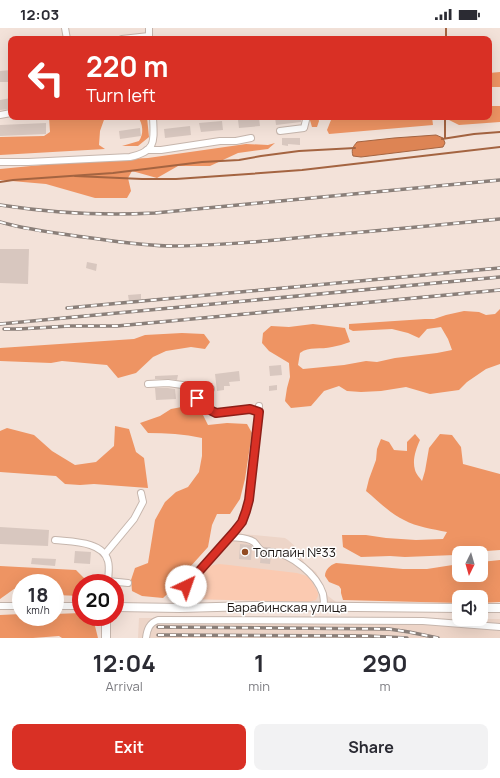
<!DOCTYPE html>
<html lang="en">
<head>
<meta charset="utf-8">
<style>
	:root { --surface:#fff; --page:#f2f2f3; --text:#2b2b33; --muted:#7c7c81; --accent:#d93025 }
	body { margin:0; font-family:Manrope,sans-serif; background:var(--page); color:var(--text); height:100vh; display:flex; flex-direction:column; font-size:15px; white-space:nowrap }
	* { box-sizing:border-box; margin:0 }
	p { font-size:13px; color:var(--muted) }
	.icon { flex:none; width:22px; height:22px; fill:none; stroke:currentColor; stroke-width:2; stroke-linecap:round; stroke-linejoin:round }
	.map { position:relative; height:610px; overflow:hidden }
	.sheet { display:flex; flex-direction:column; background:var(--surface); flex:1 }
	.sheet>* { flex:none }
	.top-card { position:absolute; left:8px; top:8px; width:484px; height:84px; border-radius:8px; box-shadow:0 4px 16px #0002; background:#d93025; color:#fff; overflow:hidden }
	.needle { width:26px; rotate:185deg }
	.fabs { position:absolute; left:452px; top:518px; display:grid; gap:8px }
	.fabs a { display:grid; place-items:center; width:36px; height:36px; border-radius:8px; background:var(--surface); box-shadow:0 4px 16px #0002; font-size:20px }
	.speed { position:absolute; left:12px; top:546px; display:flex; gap:8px; font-size:20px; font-weight:700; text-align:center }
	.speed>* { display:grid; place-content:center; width:52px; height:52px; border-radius:50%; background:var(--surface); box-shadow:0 4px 16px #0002; line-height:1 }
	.speed small { font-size:10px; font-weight:400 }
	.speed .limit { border:6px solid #d22; background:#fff; color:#111 }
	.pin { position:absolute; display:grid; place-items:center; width:34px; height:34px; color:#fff; margin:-17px; border-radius:8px; box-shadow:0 2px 6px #0006 }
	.me { position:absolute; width:44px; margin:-22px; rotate:42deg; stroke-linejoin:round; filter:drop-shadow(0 0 3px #0008) }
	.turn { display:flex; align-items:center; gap:14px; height:84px; padding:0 12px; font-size:18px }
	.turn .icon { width:52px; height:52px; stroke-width:2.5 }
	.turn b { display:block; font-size:28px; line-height:34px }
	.eta { display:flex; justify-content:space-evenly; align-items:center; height:68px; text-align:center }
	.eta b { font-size:24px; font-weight:700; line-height:28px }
	.action { display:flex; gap:8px; margin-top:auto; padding:8px 12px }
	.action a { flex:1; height:46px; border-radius:8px; background:var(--accent); color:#fff; font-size:16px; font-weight:700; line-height:46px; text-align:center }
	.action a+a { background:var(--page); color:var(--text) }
	.status { display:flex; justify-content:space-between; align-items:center; height:28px; padding:0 20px; background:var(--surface); direction:ltr }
	.status svg { height:11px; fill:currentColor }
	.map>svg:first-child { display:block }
	.built { fill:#edd5c8 }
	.green { fill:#fbcab1 }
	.forest { fill:#ee9463 }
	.water { fill:#dd8454; stroke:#a46441 }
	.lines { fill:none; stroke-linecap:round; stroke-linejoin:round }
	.stream { stroke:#a46441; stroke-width:2 }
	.building { fill:#d8c7bf }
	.minor-tunnel { stroke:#c8bab2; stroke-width:6; stroke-dasharray:6 3; stroke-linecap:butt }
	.minor-casing { stroke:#c6b6ad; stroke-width:8 }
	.major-casing { stroke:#c6b6ad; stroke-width:10 }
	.minor { stroke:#fff; stroke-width:6 }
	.major { stroke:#fff; stroke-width:8 }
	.rail-casing { stroke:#8a7f79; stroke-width:3.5 }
	.rail { stroke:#fff; stroke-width:2; stroke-dasharray:6; stroke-linecap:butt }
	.route-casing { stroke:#8d1f18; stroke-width:10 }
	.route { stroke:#d93025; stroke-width:7 }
	.poi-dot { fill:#924d24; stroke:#fff; stroke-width:1.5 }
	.labels { text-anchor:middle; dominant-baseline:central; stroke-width:3; stroke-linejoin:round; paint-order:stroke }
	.poi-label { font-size:13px; fill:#1e1815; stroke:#fff; text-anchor:start }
	.street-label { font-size:13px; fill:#1e1815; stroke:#fff }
</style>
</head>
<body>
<div class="status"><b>12:03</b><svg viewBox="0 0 49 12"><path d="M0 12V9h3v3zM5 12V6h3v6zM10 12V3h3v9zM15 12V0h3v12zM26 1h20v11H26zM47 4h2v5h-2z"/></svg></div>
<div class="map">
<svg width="500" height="610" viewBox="0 0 500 610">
	<rect width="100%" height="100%" fill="#f3e2d9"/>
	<g class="built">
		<path d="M239 502 242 506 285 510 288 512 297 520 299 526 306 537 316 544 328 568 336 574 191 571 188 568 187 563 205 541Z"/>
		<path d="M139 590 500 591V610H138Z"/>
	</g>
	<path class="green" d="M219 536 229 537 297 545 307 548 311 552 318 565V568L316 572 308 574 191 571 188 568 187 563 205 541 210 538Z"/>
	<g class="forest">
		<path d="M500 44V59H489V45Z"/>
		<path d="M489 78H500V94L459 97 445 90V89H489Z"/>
		<path d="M49 89H105L100 103 99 117 105 121 0 127V109L44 108 50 104Z"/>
		<path d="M138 89H147L149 109 138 118H122L139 113C144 106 143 96 138 89Z"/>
		<path d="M309 89H318L319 93 317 99H312Z"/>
		<path d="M341 89H432L433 97 329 106 327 102 331 92Z"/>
		<path d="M275 115 268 121 238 125 210 138H178L157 150 132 143 128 150 131 163 127 170H95L46 156 0 152V141L83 133 148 130 246 116 268 117Z"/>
		<path d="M500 281V336L486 341 467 354 459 362 430 366 406 359 381 363 361 364 347 363 339 358 324 363 311 378 291 380 285 373 287 360 290 349 289 335 269 323 262 315 263 305 271 298 289 299 313 296 345 300 350 314C344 316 338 318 332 319 321 322 309 318 300 325L298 337 303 341 344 337 366 333 377 334 395 330 437 325 452 322 448 311 441 299 427 301 419 310 408 305 392 301 353 303 349 301V296L425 291H434L446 287 464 283 479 284 486 287 495 286Z"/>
		<path d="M182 305 204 306 210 314 205 321 191 319 166 323 153 329 136 345 118 350 107 337 62 333 51 335 0 333V320L134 311 145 307Z"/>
		<path d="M187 378 201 383 208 397 227 395 247 396 252 405 245 451 240 471 230 486H217L212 497 208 519 190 539 177 557 163 570 142 568 132 563 131 552 135 540 148 535 155 492 165 474 176 464 188 459 199 444 202 428V410C184 406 166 405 148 405L140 395 160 388 171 381Z"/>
		<path d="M115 398 129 401 136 424 144 430 148 460 94 456 80 457 65 456 56 448 0 444V403L7 400 34 407 52 423 75 437 96 434 114 418Z"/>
		<path d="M415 406 420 412C416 421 412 432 415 442 416 446 420 450 422 453L425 443 429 420 440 406 452 407 461 419 463 436 500 446V522L459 525V526L455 527 405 529 390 528 361 529 343 519 342 507H366L386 510 416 512 443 511 447 504C432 501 417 499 404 492 392 487 377 472 366 463L369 451 376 432 377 421 381 411 389 414 394 422 407 423V414Z"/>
		<path d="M500 532V574L481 575V569H459V575L343 572 341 565V561L339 558 329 554 325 548C325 542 330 537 336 535L403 541H427L459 536V547H481V534Z"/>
		<path d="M0 538 76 542 89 555H81V568L55 567V555H21V563L14 561 0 571Z"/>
		<path d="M81 585V589H90L93 590 98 610H62L59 608 33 610H0V587L21 586V589H31L33 592 37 589H55V586Z"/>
	</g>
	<path class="water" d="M436 107 443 110 445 115 443 119 361 129 353 128C351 121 353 119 357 114L394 110Z"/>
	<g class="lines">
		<g class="stream">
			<path d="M446 0V11"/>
			<path d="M445 89V110"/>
			<path d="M442 111 474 106 500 104"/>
			<path d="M75 148 142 151H176L234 147 302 142 500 119"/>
			<path d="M0 154 13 152 113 145 202 134 239 132 261 128 299 123 355 120"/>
		</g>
	</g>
	<g class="building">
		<path d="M11 42V54H0V43Z"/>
		<path d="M11 70V81L0 82V72Z"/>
		<path d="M275 89H301V94L276 97Z"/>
		<path d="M259 90 260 98 239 100 238 92Z"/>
		<path d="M222 93 223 102 201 104 199 95Z"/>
		<path d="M46 95V106L0 108V97Z"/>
		<path d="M190 98 191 107 165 110 164 101Z"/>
		<path d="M140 100 141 108 120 111 119 103Z"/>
		<path d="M282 110H300V117L288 116V118L282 117Z"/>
		<path d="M0 221H29L28 256 0 255Z"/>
		<path d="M87 234 97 236 96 243 86 240Z"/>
		<path d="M141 266V271L129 273 128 267Z"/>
		<path d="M281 337 282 347 270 348 269 338Z"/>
		<path d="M239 343 240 353 229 354 230 358H224V362L217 363 215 346Z"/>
		<path d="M178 347 177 352 168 351H155V348Z"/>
		<path d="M277 357V362L269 363V358Z"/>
		<path d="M155 360H168L175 361 176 371 156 372Z"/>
		<path d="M0 499 49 502 48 518 0 516Z"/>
		<path d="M240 516 251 517 252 518 251 532 239 531Z"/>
		<path d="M264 519H271L269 521 268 523V526L271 528 270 536 260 535 261 526 264 525 265 523Z"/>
		<path d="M75 523 91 524 90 536 74 535Z"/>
		<path d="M32 530 56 531 55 538 31 536Z"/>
	</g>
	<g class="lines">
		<path class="minor-tunnel" d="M261 522 272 524"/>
		<defs>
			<g id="minor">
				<path d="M65 0 67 11"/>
				<path d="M149 0V11"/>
				<path d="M122 11 149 8"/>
				<path d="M0 87 11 85"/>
				<path d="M280 103 304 100 306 92 305 89"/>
				<path d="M147 122H161L220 113H236L251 110"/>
				<path d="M0 134H28L130 129C157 123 154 113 153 89"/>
				<path d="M148 356 168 355 211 361"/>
				<path d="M195 359 197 370 210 382 216 385 250 381 259 384"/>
				<path d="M230 509C238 510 247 509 254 514 257 517 258 520 261 522"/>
				<path d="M55 512C71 514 103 513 108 533 110 540 108 548 108 555"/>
				<path d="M272 524C292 526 317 547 323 566 324 571 324 575 324 579"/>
				<path d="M105 526 134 491 143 474 141 465"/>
				<path d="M108 553 128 555"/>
				<path d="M0 578H21"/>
				<path d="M55 578H81"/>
				<path d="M180 580V569L182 563 234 504 242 494 246 483 249 472 255 410 258 392 259 378"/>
				<path d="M146 610C147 602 149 595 158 592L423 593 500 599"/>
			</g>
			<g id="major">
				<path d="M115 579 180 580 253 578 459 580"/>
				<path d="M481 580H500"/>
				<path d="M106 610V589"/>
			</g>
		</defs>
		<use href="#minor" class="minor-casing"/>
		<use href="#major" class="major-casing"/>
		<use href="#minor" class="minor"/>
		<use href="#major" class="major"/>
		<defs>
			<g id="rail">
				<path d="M0 177C52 185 103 188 155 185L500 152"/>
				<path d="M0 194C28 202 55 205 84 209 111 213 140 217 168 218 217 218 267 213 316 208 377 203 439 197 500 191"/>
				<path d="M67 280 500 240"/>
				<path d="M0 296 500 249"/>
				<path d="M4 301H19L70 298H117L500 262"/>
				<path d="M158 599 389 601 409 604 438 610"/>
				<path d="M158 607 368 608 407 610"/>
			</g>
		</defs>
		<use href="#rail" class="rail-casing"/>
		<use href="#rail" class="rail"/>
	</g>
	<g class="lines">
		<defs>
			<path id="route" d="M186 558 234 504 242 494 246 483 249 472 259 384 250 381 216 385 210 382 197 370"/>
		</defs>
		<use href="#route" class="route-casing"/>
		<use href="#route" class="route"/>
	</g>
	<circle class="poi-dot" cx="245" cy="524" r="4"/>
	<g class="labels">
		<g class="poi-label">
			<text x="253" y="524">Топлайн №33</text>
		</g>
		<g class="street-label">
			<text x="287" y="579">Барабинская улица</text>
		</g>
	</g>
</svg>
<div class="fabs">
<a><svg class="needle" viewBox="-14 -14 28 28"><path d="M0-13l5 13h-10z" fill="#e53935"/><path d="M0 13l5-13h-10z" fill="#7c7c81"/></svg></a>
<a><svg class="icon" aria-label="sound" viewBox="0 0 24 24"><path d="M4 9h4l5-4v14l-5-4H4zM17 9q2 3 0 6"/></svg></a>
</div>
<div class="speed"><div>18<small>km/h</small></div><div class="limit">20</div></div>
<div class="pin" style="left:197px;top:370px;background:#d93025"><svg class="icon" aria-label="arrive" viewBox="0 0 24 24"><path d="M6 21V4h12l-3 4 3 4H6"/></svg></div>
<svg class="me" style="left:186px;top:558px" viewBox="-20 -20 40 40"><circle r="19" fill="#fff"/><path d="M0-13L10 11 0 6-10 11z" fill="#d93025"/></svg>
<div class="top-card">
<div class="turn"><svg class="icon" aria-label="left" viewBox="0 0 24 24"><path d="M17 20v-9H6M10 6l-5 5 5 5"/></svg><div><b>220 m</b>Turn left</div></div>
</div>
</div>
<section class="sheet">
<div class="eta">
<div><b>12:04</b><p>Arrival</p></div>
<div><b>1</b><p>min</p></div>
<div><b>290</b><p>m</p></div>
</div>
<div class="action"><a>Exit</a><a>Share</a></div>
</section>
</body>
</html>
